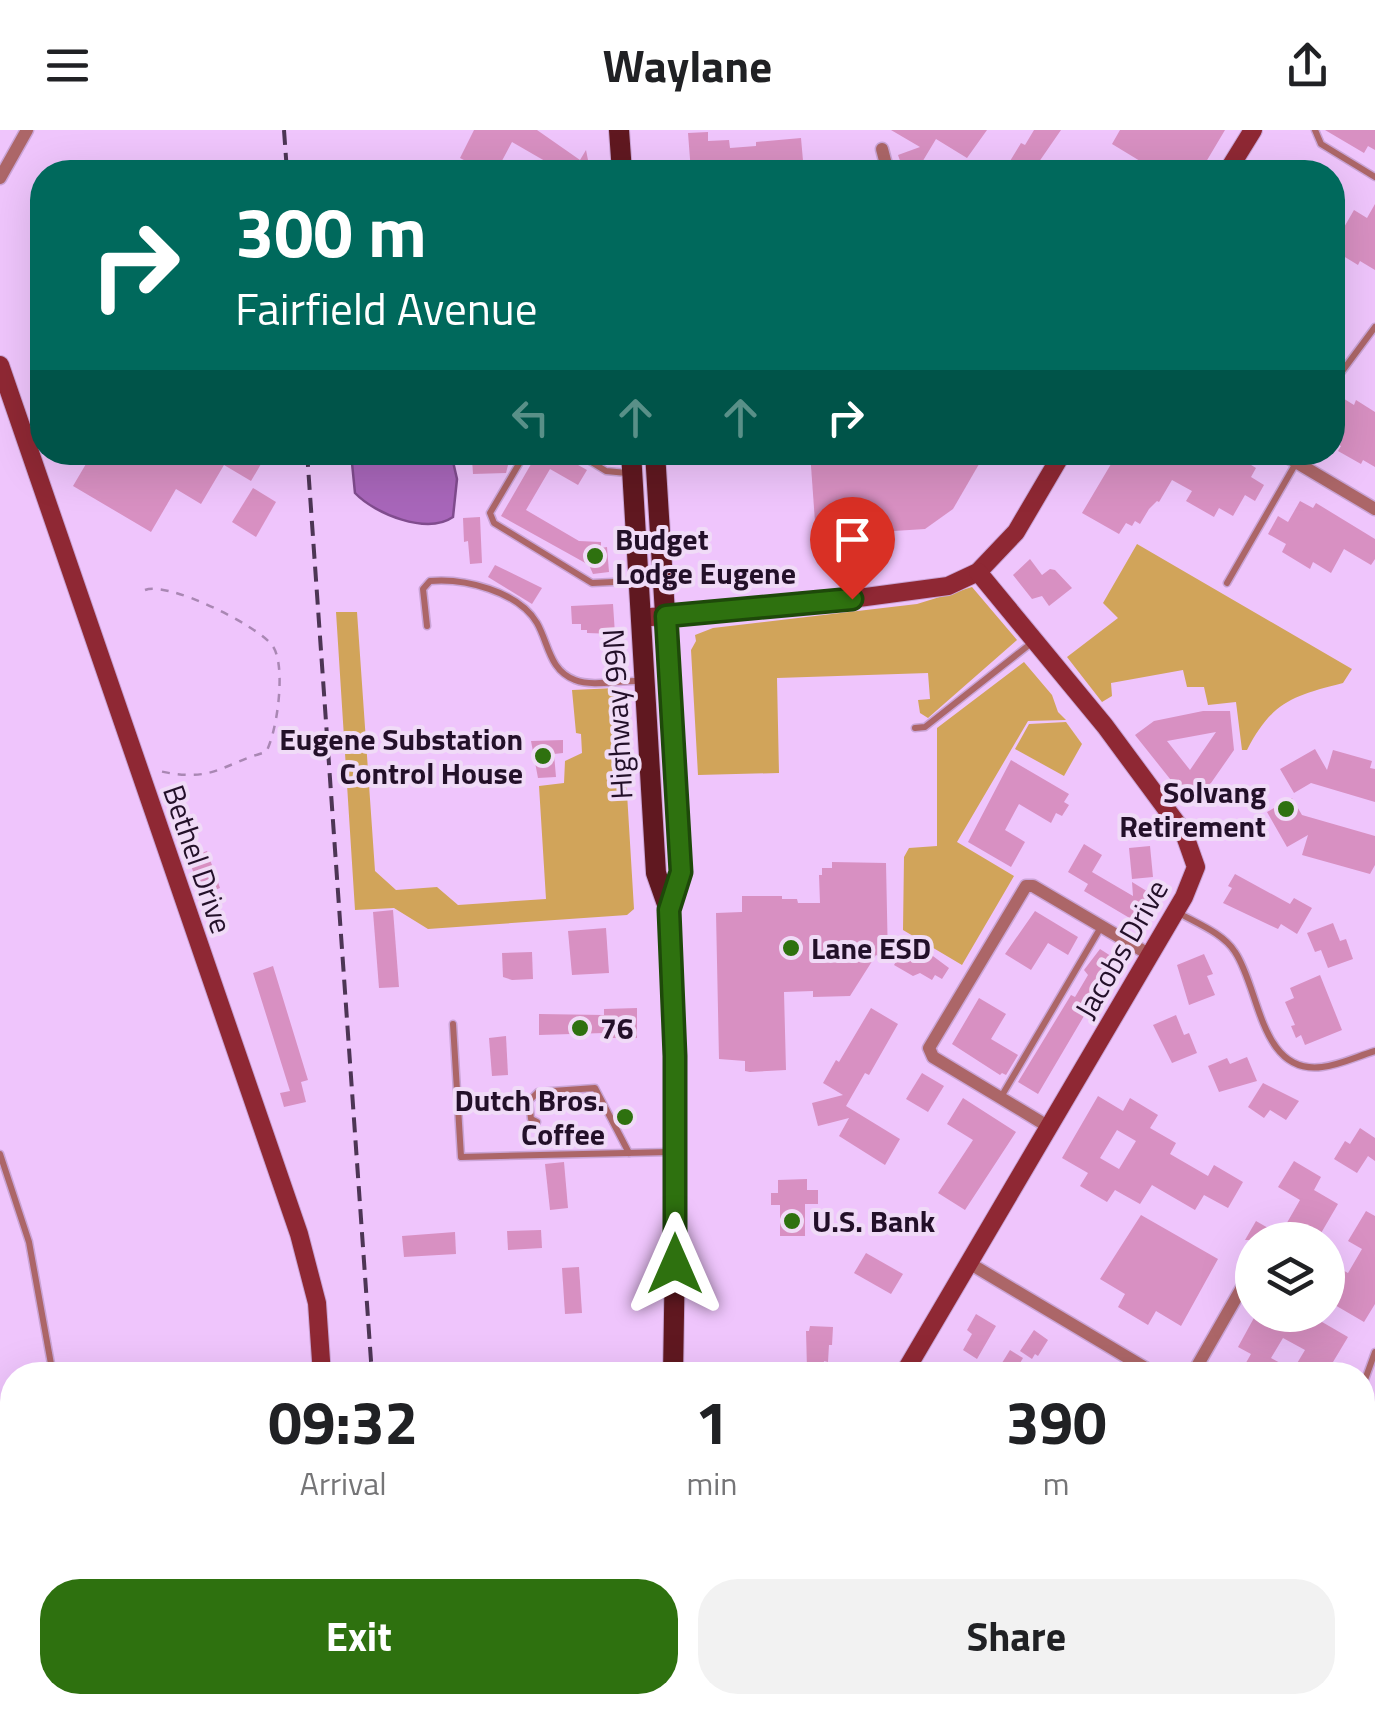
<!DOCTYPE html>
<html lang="en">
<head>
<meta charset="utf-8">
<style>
	:root { --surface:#fff; --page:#f2f2f2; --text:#202124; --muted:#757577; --accent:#2e710f }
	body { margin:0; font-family:"Titillium Web",sans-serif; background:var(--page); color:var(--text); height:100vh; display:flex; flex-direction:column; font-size:38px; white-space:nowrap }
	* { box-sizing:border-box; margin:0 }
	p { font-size:32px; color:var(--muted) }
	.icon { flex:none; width:55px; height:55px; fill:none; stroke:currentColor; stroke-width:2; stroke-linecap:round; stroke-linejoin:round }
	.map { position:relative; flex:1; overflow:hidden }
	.panel { position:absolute; left:0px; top:1232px; width:1375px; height:352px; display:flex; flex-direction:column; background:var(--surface); border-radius:40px 40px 0 0; box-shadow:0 10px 40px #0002 }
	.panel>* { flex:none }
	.banner { position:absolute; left:30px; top:30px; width:1315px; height:305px; border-radius:40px; box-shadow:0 10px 40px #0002; background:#00695c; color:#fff; overflow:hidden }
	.buttons { position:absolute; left:1235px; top:1092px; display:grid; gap:20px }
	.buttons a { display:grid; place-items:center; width:110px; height:110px; border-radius:50%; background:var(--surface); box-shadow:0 10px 40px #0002; font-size:50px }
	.pin { position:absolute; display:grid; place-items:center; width:85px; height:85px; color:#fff; margin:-102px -42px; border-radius:50% 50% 50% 0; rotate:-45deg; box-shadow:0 0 10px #0007 }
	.pin .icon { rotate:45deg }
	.me { position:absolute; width:110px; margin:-55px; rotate:0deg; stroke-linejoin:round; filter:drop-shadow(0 0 8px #0008) }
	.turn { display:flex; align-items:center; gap:35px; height:210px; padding:0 40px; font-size:45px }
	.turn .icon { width:130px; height:130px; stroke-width:2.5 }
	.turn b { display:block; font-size:70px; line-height:85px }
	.lanes { display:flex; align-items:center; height:95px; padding:0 40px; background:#0003; justify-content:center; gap:50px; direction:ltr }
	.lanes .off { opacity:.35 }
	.eta { display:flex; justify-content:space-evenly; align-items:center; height:170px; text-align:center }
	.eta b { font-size:60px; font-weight:700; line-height:70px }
	.action { display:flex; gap:20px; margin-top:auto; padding:20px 40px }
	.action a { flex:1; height:115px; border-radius:40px; background:var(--accent); color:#fff; font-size:40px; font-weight:700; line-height:115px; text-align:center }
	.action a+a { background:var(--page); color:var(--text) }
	header { display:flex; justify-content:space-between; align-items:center; height:130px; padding:0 40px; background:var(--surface); font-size:45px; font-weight:700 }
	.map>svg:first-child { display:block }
	.green { fill:#d1a45a }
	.water { fill:#a866ba; stroke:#804c8e; stroke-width:2.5 }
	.building { fill:#d890c2; fill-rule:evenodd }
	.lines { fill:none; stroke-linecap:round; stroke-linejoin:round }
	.lane-casing { stroke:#caa4d6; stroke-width:9 }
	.street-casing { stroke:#caa4d6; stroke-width:15 }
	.secondary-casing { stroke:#caa4d6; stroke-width:20 }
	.primary-casing { stroke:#caa4d6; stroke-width:22 }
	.path { stroke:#a987b3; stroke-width:2.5; stroke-dasharray:8 8; stroke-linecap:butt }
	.lane { stroke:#ac6668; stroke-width:6 }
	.street { stroke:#ac6668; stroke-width:12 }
	.secondary { stroke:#8f2834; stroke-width:18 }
	.primary { stroke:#601820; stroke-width:20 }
	.rail { stroke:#4d3555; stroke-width:4; stroke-dasharray:15 8; stroke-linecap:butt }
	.route-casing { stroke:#1e490a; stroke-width:25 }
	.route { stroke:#2e710f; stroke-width:18 }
	.poi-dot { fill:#2e710f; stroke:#f0dbf7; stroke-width:4 }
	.labels { text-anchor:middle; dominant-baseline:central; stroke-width:8; stroke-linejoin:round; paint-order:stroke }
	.poi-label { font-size:30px; font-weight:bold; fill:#231029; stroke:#f0dbf7; text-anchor:start }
	.street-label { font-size:30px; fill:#231029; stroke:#f0dbf7 }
</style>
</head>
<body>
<header><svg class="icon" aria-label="menu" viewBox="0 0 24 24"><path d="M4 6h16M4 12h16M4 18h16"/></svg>Waylane<svg class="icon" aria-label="share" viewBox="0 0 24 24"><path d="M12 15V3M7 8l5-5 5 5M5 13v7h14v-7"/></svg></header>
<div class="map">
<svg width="1375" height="1583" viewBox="0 0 1375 1583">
	<rect width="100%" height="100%" fill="#efc5fc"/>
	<g class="green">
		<path d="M1137 414 1352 539 1343 553C1292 566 1272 572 1247 620H1242L1236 572 1208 575 1204 557H1187L1183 540 1111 553 1112 566 1102 572 1067 527 1118 488 1103 473Z"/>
		<path d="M972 457 1017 510 928 588 920 583 918 570 930 569 928 543 777 548 779 643 698 645 691 520 696 511 695 505 713 498 917 474Z"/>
		<path d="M336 482H357L375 741 396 760 437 757 458 775 546 769 539 656 564 653 565 631 582 623 581 604 576 603 572 560 616 558 621 564 634 779 627 785 428 799 394 778 355 780Z"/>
		<path d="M1024 532 1052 565 1058 582 1066 590 1028 591 957 712 1014 746 962 835 903 800 904 727 909 718 937 716V598Z"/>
		<path d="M1066 592 1082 614 1064 646 1015 619 1029 594Z"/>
	</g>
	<path class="water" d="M351 323H451L457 349 453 387C427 405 375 384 355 363Z"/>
	<g class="building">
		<path d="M474 0H537L580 30 586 20 589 35 601 42H564L512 12 496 42H487L460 28Z"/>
		<path d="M891 0H987L967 28 936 9 921 34 924 42H904L898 25 920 17Z"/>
		<path d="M1034 0H1061L1032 42H1007L1010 38 1007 36 1021 13 1025 15Z"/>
		<path d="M1120 0H1225L1200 42H1140L1145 34 1112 14Z"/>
		<path d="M1325 0H1375V20L1368 16 1364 23Z"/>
		<path d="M708 2V11L729 10 730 18 756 16V12L801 8 804 42H691L688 3Z"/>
		<path d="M1375 74V140L1360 131 1358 135 1335 121 1337 116 1332 114V93L1343 99 1354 80 1367 88Z"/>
		<path d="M1341 267 1354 275 1356 270 1375 282V337L1363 330 1361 334 1338 321 1341 316 1332 311V300L1339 288 1332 281Z"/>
		<path d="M93 322H268L251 351 224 335 201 374 176 359 151 402 73 356Z"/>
		<path d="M538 322H555L587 340 578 355 550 339 526 380 579 411 601 412V418L607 417 609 442 593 444 589 435 501 386Z"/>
		<path d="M810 322H986L953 379 925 399 816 406Z"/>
		<path d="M1125 322H1209L1222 330 1230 322 1256 338 1251 347 1264 355 1255 371 1245 365 1233 386 1219 378 1214 387 1186 371 1192 361 1172 350 1159 372 1157 371 1149 379 1140 394 1135 391 1132 396 1126 393 1119 404 1082 383 1114 329 1119 332Z"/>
		<path d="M510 327 506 343 473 344 472 329Z"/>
		<path d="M253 358 276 372 256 407 232 392Z"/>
		<path d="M1300 371 1313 378 1316 373 1375 409V429L1371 435 1344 419 1331 443 1313 432 1310 439 1282 422 1286 414 1268 404 1278 386 1288 392Z"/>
		<path d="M480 387 482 433 470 434 468 411 464 412 463 388Z"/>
		<path d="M1030 429 1042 445 1050 439 1055 440 1072 458 1049 476 1042 466 1032 469 1013 445Z"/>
		<path d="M495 435 542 458 532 474 488 447Z"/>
		<path d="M613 474 615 504 587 503V500H581V494H572L571 476Z"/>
		<path d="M1203 581H1230L1234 620 1211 653 1186 669 1135 605 1154 591ZM1216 602 1190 640 1167 611Z"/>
		<path d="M563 610V623L554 624 556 647 538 648 531 611Z"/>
		<path d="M1315 619 1327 640 1333 620 1372 631 1370 638 1375 639V672L1311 653 1294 663 1280 639Z"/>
		<path d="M1011 630 1069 664 1064 672 1069 675 1062 686 1056 683 1051 693 1019 674 1005 700 1025 712 1011 737 968 712Z"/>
		<path d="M1292 668 1302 685 1375 706V735L1370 744 1302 725 1308 705 1287 717 1267 682Z"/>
		<path d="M1084 714 1102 725 1092 742 1133 766 1132 752 1150 763 1133 790 1084 761 1088 754 1068 742Z"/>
		<path d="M1150 716 1153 747 1132 749 1129 718Z"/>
		<path d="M207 721 220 758 202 765 188 728Z"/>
		<path d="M832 732 886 733 888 831 876 825 850 866 813 867V861L784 862 786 940 750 942 745 941V931L719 929 716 783 742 782V766H782V769H797L798 773H820L819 745H822V738H832Z"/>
		<path d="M1235 744 1290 774 1294 768 1312 778 1297 804 1281 794 1278 799 1223 773 1232 758 1228 756Z"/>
		<path d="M393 780 399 857 379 858 373 782Z"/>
		<path d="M1035 781 1078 807 1068 825 1048 813 1031 840 1005 824Z"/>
		<path d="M1333 793 1340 811 1346 809 1353 829 1328 838 1321 820 1315 822 1307 803Z"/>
		<path d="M606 798 609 843 572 845 568 801Z"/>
		<path d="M910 809 949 838 942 849 935 845 932 850 920 843 913 846 894 835Z"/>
		<path d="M1100 819 1117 830 1038 964 1018 952 1071 865 1075 867 1088 845 1084 840Z"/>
		<path d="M532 822 533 849 512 850 503 847 502 823Z"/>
		<path d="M1204 824 1213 844 1207 846 1215 865 1189 875 1177 835Z"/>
		<path d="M273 836 308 950 301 952 306 972 284 977 280 963 290 961 253 843Z"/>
		<path d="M1320 845 1342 900 1305 915 1301 905 1296 908 1291 896 1295 895 1285 872 1294 868 1290 858Z"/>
		<path d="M979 868 1006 884 991 909 1018 925 1006 945 1002 943 1000 945 952 914Z"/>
		<path d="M637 878V908H605L604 903 539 905V884L604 885V879Z"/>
		<path d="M871 878 898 894 869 945 865 943 846 976 900 1009 885 1035 839 1006 849 988 818 996 812 973 843 965 823 953 836 930 839 932Z"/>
		<path d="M1176 885 1184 905 1189 903 1197 923 1172 933 1153 895Z"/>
		<path d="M506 906 508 945 492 946 489 908Z"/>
		<path d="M1247 927 1257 951 1219 962 1208 936 1227 928 1230 934Z"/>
		<path d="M922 943 944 956 928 982 906 969Z"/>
		<path d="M1263 953 1299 971 1286 990 1270 980 1264 988 1248 977Z"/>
		<path d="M1098 966 1123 981 1130 968 1158 985 1150 998 1176 1013 1170 1024 1208 1046 1214 1035 1243 1052 1228 1078 1204 1065 1195 1080 1152 1055 1140 1074 1115 1060 1107 1072 1080 1056 1088 1043 1062 1028ZM1117 1000 1136 1011 1119 1039 1100 1028Z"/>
		<path d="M963 968 1016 1002 965 1080 938 1063 973 1010 947 994Z"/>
		<path d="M1360 998 1375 1008V1031L1368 1026 1357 1043 1334 1029 1345 1011 1350 1014Z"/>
		<path d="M1294 1031 1321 1047 1314 1060 1338 1074 1317 1110H1245L1256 1091 1280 1105 1300 1070 1278 1057Z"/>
		<path d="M564 1032 568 1078 550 1080 545 1034Z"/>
		<path d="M807 1049V1060H818V1074H805V1106H780V1075H771V1063H778V1050Z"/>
		<path d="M1366 1081 1375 1086V1174L1364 1192 1328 1171V1132L1348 1143 1362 1119 1348 1111Z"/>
		<path d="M1141 1085 1218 1129 1181 1196 1156 1181 1148 1195 1118 1177 1125 1164 1100 1149Z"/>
		<path d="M541 1100 542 1118 508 1120 507 1101Z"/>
		<path d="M455 1102 456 1124 404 1127 402 1106Z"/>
		<path d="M866 1123 903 1144 891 1164 854 1143Z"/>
		<path d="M579 1137 582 1183 565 1184 562 1138Z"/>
		<path d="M976 1184 996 1196 977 1229 963 1220 972 1204 967 1200Z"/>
		<path d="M1275 1185H1310L1348 1207 1333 1232 1355 1245H1239L1251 1224 1238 1217 1255 1186 1270 1194ZM1283 1208 1305 1220 1293 1240 1271 1228Z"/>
		<path d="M810 1196 833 1197 832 1215H829L828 1232 824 1231 823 1240 807 1239 806 1201H809Z"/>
		<path d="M1034 1200 1048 1210 1038 1226 1035 1224 1032 1229 1020 1221Z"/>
		<path d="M1010 1220 1023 1228 1013 1245H1004L997 1241Z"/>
		<path d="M1375 1433V1487L1362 1509V1454Z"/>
	</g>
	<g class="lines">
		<defs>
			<g id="lane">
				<path d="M1315 0 1321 14 1375 47"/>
				<path d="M1332 255 1375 197"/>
				<path d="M526 322 490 383 494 393 592 453 634 451"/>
				<path d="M575 322 606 341 627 343"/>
				<path d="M1227 453 1296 333"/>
				<path d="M427 496 423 459 430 451C464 448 518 461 537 493 549 514 549 540 575 550 593 557 620 550 639 551"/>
				<path d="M915 598 925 597 1034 511"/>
				<path d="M1177 782C1196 793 1223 803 1235 822 1260 859 1260 945 1322 937 1340 935 1358 926 1375 921"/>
				<path d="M453 894 461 1027 669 1022"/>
				<path d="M1001 967 1101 797"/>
				<path d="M537 992 531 989 529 971 538 962 595 958 629 1023"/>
				<path d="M0 1024 29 1112 53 1245"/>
				<path d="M1362 1258 1375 1222"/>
				<path d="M52 1583V1572"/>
				<path d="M913 1583 919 1572"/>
			</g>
			<g id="street">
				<path d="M882 19 888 42"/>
				<path d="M0 48 27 0"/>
				<path d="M1279 322 1375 379"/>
				<path d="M1049 997 933 927 929 918 1026 756H1033L1150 825"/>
				<path d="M969 1133 1157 1245"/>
				<path d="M1192 1245 1244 1154"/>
				<path d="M1362 1367 1375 1374"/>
				<path d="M1362 1566 1375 1545"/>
				<path d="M1309 1572 1327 1583"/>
				<path d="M1352 1583 1359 1572"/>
			</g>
			<g id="secondary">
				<path d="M1227 42 1253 0"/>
				<path d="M0 235 299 1104 317 1173 322 1245"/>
				<path d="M651 487 821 473 948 456 978 442 1016 402 1063 322"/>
				<path d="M903 1245 1184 767 1196 737 1184 703 1105 596 978 442"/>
				<path d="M347 1572 348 1583"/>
				<path d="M658 1577 721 1583 723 1572"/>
			</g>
			<g id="primary">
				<path d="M619 0 622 42"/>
				<path d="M631 322 656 743 669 780 673 866 676 1063 673 1245"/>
				<path d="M655 322 681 742 669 780"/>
				<path d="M658 1583 659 1572"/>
			</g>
		</defs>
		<use href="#lane" class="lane-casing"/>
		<use href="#street" class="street-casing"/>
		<use href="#secondary" class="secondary-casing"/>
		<use href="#primary" class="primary-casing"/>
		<path class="path" d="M145 460C169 451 256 495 272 515 287 534 277 603 266 622 220 635 213 653 159 641"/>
		<use href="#lane" class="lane"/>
		<use href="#street" class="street"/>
		<use href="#secondary" class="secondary"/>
		<use href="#primary" class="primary"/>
		<g class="rail">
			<path d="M284 0 287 42"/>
			<path d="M307 322 372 1245"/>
			<path d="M395 1572 396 1583"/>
		</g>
	</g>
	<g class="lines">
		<defs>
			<path id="route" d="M675 1134V926L669 780 681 742 666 486 852 469"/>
		</defs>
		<use href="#route" class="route-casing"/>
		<use href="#route" class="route"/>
	</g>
	<g class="poi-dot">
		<circle cx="595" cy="426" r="10"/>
		<circle cx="543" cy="626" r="10"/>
		<circle cx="1286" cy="679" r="10"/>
		<circle cx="791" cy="818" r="10"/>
		<circle cx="580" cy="898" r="10"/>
		<circle cx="625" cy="987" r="10"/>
		<circle cx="792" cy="1091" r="10"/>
	</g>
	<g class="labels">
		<g class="poi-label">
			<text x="615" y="409">Budget<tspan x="615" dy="34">Lodge Eugene</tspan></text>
			<text x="523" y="609" text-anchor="end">Eugene Substation<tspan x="523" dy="34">Control House</tspan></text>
			<text x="1266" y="662" text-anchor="end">Solvang<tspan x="1266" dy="34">Retirement</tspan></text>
			<text x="811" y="818">Lane ESD</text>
			<text x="600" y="898">76</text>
			<text x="605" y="970" text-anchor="end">Dutch Bros.<tspan x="605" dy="34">Coffee</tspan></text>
			<text x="812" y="1091">U.S. Bank</text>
		</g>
		<g class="street-label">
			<text transform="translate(617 584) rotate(-93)">Highway 99N</text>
			<text transform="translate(198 729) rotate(71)">Bethel Drive</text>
			<text transform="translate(1121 819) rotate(-60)">Jacobs Drive</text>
		</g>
	</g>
</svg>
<div class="buttons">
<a><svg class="icon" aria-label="layers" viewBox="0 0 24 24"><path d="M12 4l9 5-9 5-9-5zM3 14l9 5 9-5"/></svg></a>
</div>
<div class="pin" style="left:852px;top:469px;background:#d93025"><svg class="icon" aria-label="arrive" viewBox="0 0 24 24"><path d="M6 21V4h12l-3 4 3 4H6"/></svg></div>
<svg class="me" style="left:675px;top:1134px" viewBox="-20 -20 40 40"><path d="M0-17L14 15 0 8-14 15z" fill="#2e710f" stroke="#fff" stroke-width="4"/></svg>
<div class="banner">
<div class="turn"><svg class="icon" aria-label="right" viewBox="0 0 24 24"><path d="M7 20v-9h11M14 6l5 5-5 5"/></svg><div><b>300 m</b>Fairfield Avenue</div></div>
<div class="lanes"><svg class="icon off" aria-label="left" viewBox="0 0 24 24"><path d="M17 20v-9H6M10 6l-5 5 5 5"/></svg><svg class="icon off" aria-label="ahead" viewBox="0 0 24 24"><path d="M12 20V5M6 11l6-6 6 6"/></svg><svg class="icon off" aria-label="ahead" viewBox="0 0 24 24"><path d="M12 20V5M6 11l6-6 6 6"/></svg><svg class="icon" aria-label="right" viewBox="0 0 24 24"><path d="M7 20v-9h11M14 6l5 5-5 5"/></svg></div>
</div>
<section class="panel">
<div class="eta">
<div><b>09:32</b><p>Arrival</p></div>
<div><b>1</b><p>min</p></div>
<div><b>390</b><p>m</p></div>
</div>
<div class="action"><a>Exit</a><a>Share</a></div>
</section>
</div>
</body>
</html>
